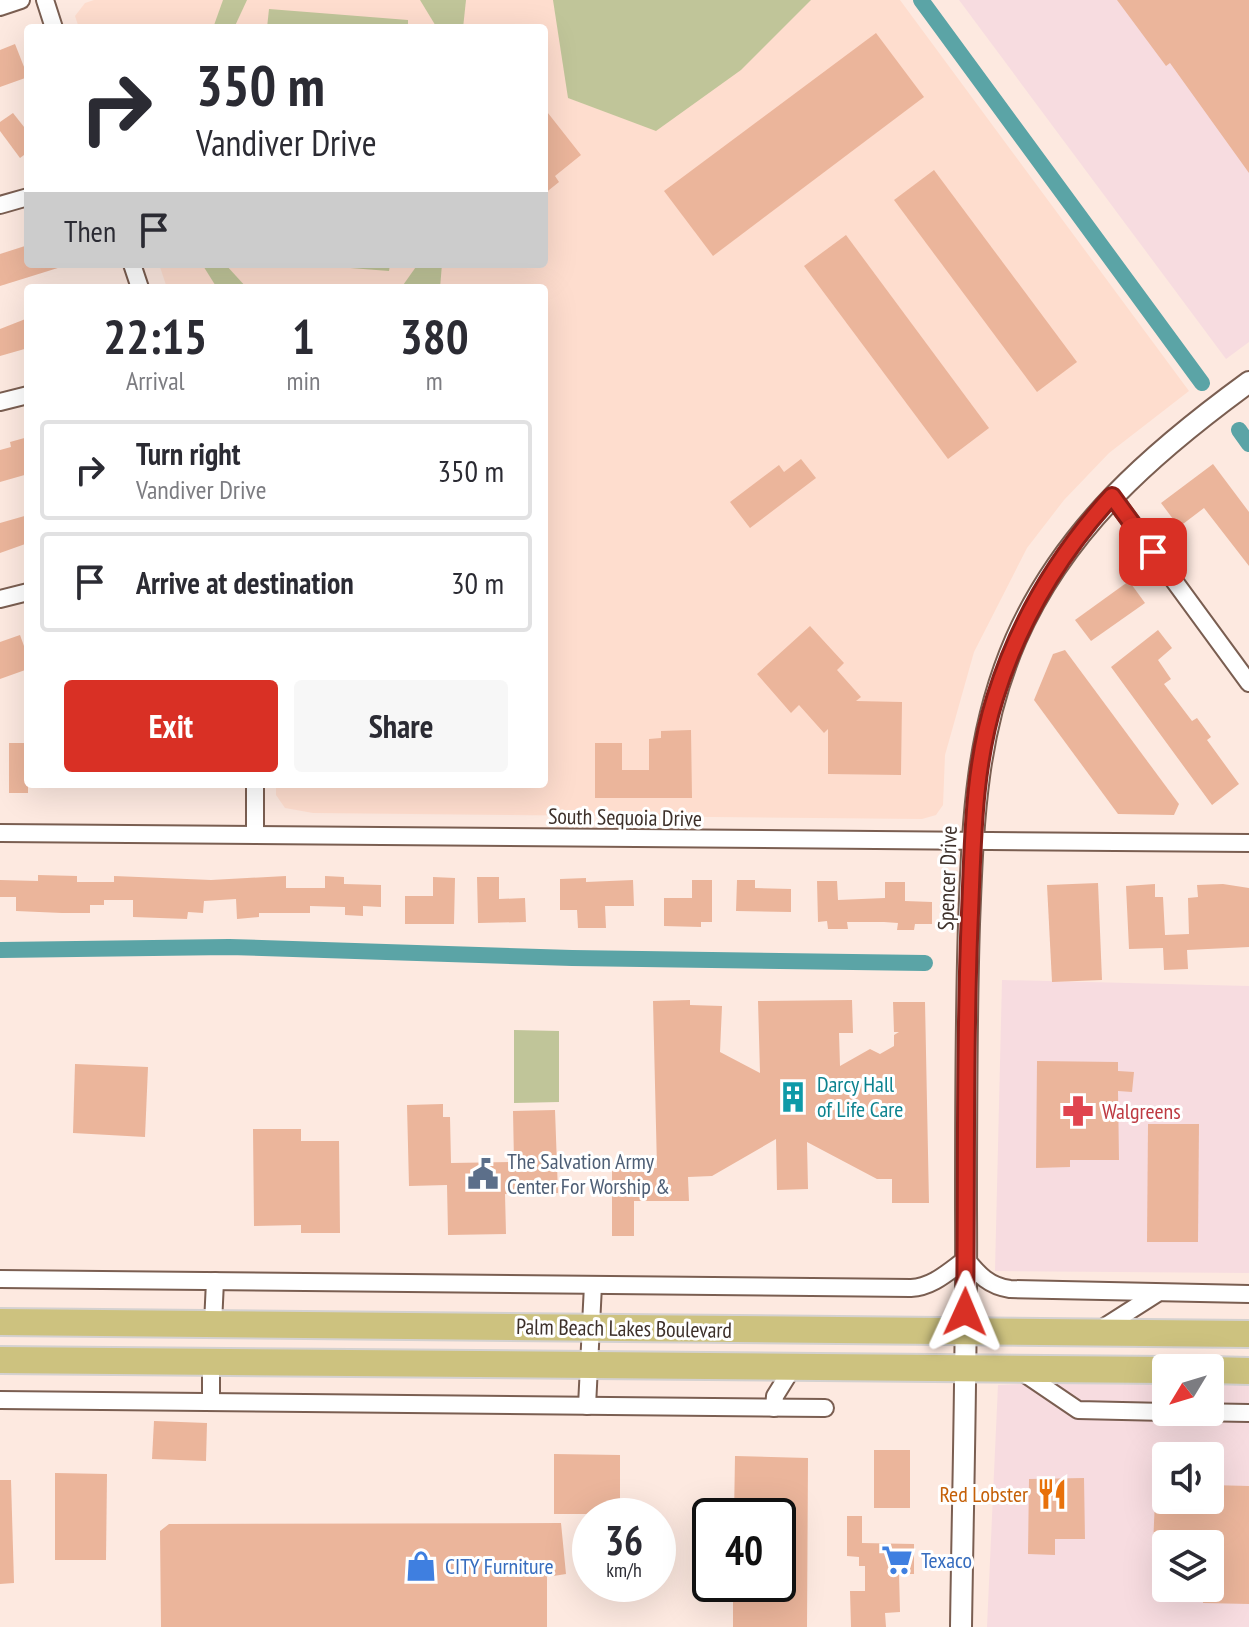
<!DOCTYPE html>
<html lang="en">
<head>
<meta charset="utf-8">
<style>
	:root { --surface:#fff; --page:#f7f7f7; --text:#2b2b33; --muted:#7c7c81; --line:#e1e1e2; --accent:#d93025 }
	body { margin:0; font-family:"PT Sans Narrow",sans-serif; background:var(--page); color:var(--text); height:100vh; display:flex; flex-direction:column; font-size:30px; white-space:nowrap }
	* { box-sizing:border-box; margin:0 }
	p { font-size:26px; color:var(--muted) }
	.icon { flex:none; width:44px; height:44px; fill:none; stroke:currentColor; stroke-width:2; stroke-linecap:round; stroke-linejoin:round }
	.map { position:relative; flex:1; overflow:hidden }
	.details { position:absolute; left:24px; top:284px; width:524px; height:504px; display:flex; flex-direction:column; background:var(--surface); border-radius:8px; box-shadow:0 8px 32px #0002 }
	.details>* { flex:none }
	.top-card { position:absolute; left:24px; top:24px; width:524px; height:244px; border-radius:8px; box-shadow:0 8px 32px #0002; background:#fff; color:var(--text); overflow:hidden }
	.needle { width:52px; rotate:232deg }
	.fabs { position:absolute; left:1152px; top:1354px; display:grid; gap:16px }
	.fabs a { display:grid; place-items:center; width:72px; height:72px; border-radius:8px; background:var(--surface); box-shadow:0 8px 32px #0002; font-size:40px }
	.speed { position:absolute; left:572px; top:1498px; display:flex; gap:16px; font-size:40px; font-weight:700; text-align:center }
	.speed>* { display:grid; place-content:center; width:104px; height:104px; border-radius:50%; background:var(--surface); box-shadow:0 8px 32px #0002; line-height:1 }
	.speed small { font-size:20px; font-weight:400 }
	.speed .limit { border:4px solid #111; border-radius:12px; background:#fff; color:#111 }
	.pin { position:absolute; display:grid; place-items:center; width:68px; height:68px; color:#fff; margin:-34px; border-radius:16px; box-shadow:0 4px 12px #0006 }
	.me { position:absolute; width:88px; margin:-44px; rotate:1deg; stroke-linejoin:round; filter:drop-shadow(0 0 6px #0008) }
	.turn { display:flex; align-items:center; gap:28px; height:168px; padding:0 40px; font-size:36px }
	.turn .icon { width:104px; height:104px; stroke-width:2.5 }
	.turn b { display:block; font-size:56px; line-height:68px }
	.then { display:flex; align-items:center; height:76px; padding:0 40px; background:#0003; gap:16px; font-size:30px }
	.eta { display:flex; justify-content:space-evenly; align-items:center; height:136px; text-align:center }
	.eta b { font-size:48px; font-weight:700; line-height:56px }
	.primary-button { display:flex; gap:16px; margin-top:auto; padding:16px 40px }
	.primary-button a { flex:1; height:92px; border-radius:8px; background:var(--accent); color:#fff; font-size:32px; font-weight:700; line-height:92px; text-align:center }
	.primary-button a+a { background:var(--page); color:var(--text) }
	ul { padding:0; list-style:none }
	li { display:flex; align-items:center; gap:24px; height:100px; margin:0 16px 12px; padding:0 24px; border:4px solid var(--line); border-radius:8px }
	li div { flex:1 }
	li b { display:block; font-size:30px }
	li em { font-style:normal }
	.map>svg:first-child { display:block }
	.commercial { fill:#f7dce0; fill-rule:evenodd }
	.built { fill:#feddce }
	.green { fill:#c0c599 }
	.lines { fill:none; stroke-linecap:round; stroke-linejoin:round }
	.canal { stroke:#5ba4a6; stroke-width:16 }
	.building { fill:#ebb59b }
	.minor-casing { stroke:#7a5e51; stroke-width:20 }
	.tertiary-casing { stroke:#7a5e51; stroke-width:24 }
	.primary-casing { stroke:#d4d1d0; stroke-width:30 }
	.minor { stroke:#fff; stroke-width:16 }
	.tertiary { stroke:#fff; stroke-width:20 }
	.primary { stroke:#cdc27f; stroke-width:26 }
	.route-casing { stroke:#8d1f18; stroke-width:20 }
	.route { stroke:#d93025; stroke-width:14 }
	.labels { text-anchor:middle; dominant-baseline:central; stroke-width:6; stroke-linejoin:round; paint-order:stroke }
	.street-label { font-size:22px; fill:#3d302a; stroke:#fff }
	.culture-label { font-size:22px; fill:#0d838f; stroke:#fff; text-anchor:start }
	.health-label { font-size:22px; fill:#be3a42; stroke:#fff; text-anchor:start }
	.service-label { font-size:22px; fill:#4e5e75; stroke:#fff; text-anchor:start }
	.food-label { font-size:22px; fill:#c56008; stroke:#fff; text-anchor:end }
	.shop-label { font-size:22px; fill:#366cbe; stroke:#fff; text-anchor:start }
</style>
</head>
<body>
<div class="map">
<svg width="1249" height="1627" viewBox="0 0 1249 1627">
	<rect width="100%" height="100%" fill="#fde9e0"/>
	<g class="commercial">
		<path d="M959 0H1249V342L1226 359Z"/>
		<path d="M1002 980 1249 986V1273L995 1271Z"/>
		<path d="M1052 1382 1166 1384V1412H1210V1384L1249 1385V1627H987L998 1385ZM1166 1456H1210V1500H1166ZM1166 1544H1210V1588H1166Z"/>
	</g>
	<path class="built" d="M94 0H900L1189 391 1109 453 1064 500 1027 548 974 652 945 755 943 805 936 815 922 819 313 813 285 808 276 795V784H544V288H167L159 264H544V28H79L75 16 85 3Z"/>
	<g class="green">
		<path d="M223 0H247L234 28H213Z"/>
		<path d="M420 0H466L463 28H437Z"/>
		<path d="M553 0H811L741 70 656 131 568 98Z"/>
		<path d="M269 9 408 20V28H267Z"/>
		<path d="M202 264H225L247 288H217Z"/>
		<path d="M299 264H390L389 271Z"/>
		<path d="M418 264H442L440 288H401Z"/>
		<path d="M514 1030 559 1031V1102L514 1103Z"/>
	</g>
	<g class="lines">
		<g class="canal">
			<path d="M921 0 1202 383"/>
			<path d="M1239 430 1249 444"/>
			<path d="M0 950 229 947 572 958 925 963"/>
		</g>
	</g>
	<g class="building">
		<path d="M1117 0H1249V173L1170 63 1166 66Z"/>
		<path d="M876 33 924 97 713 256 664 191Z"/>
		<path d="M15 44 28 77 0 87V50Z"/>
		<path d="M544 108 581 155 555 176 559 182 544 194Z"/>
		<path d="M13 113 28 132V152L20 158 0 131V122Z"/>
		<path d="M934 170 1077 362 1037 392 894 200Z"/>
		<path d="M846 235 989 428 948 459 804 266Z"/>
		<path d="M25 246 28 264H60L61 267 0 286V254Z"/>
		<path d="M28 318V348L0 356V329Z"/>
		<path d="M28 437V474L0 482V450L11 447 10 442Z"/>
		<path d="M801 459 816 478 750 528 730 502 779 465 784 472Z"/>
		<path d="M1213 464 1249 512V566L1204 508 1179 527 1161 503Z"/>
		<path d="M28 515V543L0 553V523Z"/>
		<path d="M1129 581 1145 603 1091 641 1075 620Z"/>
		<path d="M810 626 844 663 837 670 861 697 856 701 902 702 901 775 828 774V729L824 733 799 705 791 713 757 674Z"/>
		<path d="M1158 630 1172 648 1158 660 1171 679 1164 684 1192 721 1197 718 1211 737 1207 740 1239 784 1212 805 1111 667Z"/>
		<path d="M20 635 28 657V669L0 679V642Z"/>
		<path d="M1065 650 1179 804 1174 815 1118 814 1034 700 1053 654Z"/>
		<path d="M691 730 692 798H595V743H622V770H649V739L661 738V731Z"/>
		<rect x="9" y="743" width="19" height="50"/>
		<path d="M38 875 77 876V882H114V876L211 880 286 876V888H325V876L344 877V884L381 885V907L363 906V916L345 915V907L310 906V913H259V917L237 919 236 899 204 901 203 913 188 912 187 919 133 917V900H104V905H90V913H62L16 911V897H0V880L38 881Z"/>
		<path d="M433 877 455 878 454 924H405V896H433Z"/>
		<path d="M477 877H499V899L525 898 526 922 478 923Z"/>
		<path d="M586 878V882L633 880 634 906H605L606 928H578L577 910H560V879Z"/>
		<path d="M692 880H712V922H701V927L664 926V898H692Z"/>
		<path d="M737 880H755V888L791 889V912L736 911Z"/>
		<path d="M817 881H837L838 900 885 898V882H905V901L932 902V924H915L914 930H897L898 923 884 922H847L848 929H828L827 921 818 922Z"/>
		<path d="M1098 883 1102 980 1052 982 1047 885Z"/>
		<path d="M1155 884V897H1163L1165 935 1189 934 1188 898 1198 897 1197 885 1223 884 1249 888V947L1187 950 1188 969 1164 970 1163 948 1129 949 1126 886Z"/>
		<path d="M690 1000V1005L722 1006 720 1052 760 1073 758 1001 852 1000 853 1033H839L840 1066 870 1049 880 1054 894 1046V1035L899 1032H894L893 1002H925L929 1203H892V1179H877L807 1142 808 1189 777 1190 776 1139 712 1176 688 1177 689 1201H634V1236H612V1168H657L653 1001Z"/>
		<path d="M1037 1061 1118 1062V1071L1134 1072 1132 1092 1118 1091 1119 1160H1070V1167L1036 1168Z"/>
		<path d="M75 1064 148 1067 145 1137 73 1133Z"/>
		<path d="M443 1104V1117H450L451 1163 514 1162 513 1111 555 1110 558 1193 505 1194 506 1234 448 1235 447 1185 409 1186 407 1105Z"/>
		<path d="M1148 1124H1199L1198 1242H1147Z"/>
		<path d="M253 1129H301V1141H339L340 1233H301V1225L254 1226Z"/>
		<path d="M154 1421 207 1423 206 1461 152 1459Z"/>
		<rect x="874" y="1450" width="36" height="58"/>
		<path d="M554 1454 620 1455V1514H554Z"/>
		<path d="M735 1456 808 1458 807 1627H733V1584H778V1516H734Z"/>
		<path d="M55 1473 107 1474 106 1560H55Z"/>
		<path d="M1084 1478 1085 1539H1055V1555L1028 1554 1029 1479Z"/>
		<path d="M0 1480H11L14 1583 0 1584Z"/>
		<path d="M1210 1485 1249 1486V1604L1203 1603 1204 1588H1210V1544L1153 1545 1155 1500H1210Z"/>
		<path d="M847 1516H862V1543L914 1544V1574H899L900 1612 885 1613 886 1627H851L850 1591H865V1566H859V1557L847 1556Z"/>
		<path d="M561 1523 566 1574 547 1577V1627H161L160 1531 169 1524Z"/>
	</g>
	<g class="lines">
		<defs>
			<g id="minor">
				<path d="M45 0 54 28"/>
				<path d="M0 7 21 0"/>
				<path d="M0 205 28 197"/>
				<path d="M132 264 140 288"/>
				<path d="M0 402 28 395"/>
				<path d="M1112 496 1249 683"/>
				<path d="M0 599 28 592"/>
				<path d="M255 784V835"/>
				<path d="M0 833 1249 843"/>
				<path d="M0 1279 911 1288C933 1287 949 1271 966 1259 979 1275 989 1286 1010 1289L1249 1294"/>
				<path d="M213 1324 215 1281"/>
				<path d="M1098 1331 1156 1294"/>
				<path d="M1022 1372 1078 1410 1166 1412"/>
				<path d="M0 1400 825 1408"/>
				<path d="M211 1402V1362"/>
				<path d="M587 1406 593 1285"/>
				<path d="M774 1408 775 1396 793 1367"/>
				<path d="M1191 1412 1249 1413"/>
			</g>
			<path id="tertiary" d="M961 1627C963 1487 967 1348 966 1208 966 1113 966 1019 969 924 973 824 975 733 1016 639 1065 528 1153 452 1249 382"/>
			<g id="primary">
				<path d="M0 1322 1249 1334"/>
				<path d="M0 1360 1166 1370"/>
				<path d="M1210 1370 1249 1371"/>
			</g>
		</defs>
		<use href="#minor" class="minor-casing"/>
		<use href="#tertiary" class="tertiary-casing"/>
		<use href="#primary" class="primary-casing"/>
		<use href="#minor" class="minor"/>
		<use href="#tertiary" class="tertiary"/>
		<use href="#primary" class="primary"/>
	</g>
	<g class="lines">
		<defs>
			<path id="route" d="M965 1312C967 1179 964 1046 970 913 973 841 973 768 995 698 1018 623 1059 554 1112 496L1153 552"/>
		</defs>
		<use href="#route" class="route-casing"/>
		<use href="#route" class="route"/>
	</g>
	<defs>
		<symbol id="building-bare" viewBox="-9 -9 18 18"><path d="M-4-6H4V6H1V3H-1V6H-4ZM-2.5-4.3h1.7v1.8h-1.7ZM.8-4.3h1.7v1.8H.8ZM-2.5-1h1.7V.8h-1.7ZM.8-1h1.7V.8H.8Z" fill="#0f9aa8" stroke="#fff" stroke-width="2.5" paint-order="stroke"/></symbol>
		<symbol id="pharmacy-bare" viewBox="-9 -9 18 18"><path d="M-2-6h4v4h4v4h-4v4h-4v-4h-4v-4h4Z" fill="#e0444e" stroke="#fff" stroke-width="2.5" paint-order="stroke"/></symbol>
		<symbol id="civic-bare" viewBox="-9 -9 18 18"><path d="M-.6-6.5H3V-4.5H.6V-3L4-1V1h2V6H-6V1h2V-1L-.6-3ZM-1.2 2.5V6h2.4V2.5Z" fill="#5c6f8a" stroke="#fff" stroke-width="2.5" paint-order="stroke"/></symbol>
		<symbol id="restaurant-bare" viewBox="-9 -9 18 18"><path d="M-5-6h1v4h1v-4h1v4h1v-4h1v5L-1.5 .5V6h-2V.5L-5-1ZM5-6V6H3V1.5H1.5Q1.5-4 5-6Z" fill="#e8710a" stroke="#fff" stroke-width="2.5" paint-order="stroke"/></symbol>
		<symbol id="supermarket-bare" viewBox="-9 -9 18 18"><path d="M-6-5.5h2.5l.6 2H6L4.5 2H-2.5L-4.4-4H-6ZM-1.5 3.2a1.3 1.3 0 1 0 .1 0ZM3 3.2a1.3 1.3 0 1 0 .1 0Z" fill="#3f7fe0" stroke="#fff" stroke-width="2.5" paint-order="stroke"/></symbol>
		<symbol id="shop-bare" viewBox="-9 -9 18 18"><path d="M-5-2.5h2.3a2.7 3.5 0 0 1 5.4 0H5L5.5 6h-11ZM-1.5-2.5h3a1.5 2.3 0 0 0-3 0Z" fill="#3f7fe0" stroke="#fff" stroke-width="2.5" paint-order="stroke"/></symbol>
	</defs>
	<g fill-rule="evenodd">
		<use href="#building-bare" x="771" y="1075" width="44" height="44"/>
		<use href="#pharmacy-bare" x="1056" y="1089" width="44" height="44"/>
		<use href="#civic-bare" x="461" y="1152" width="44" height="44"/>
		<use href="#restaurant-bare" x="1030" y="1472" width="44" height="44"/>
		<use href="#supermarket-bare" x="875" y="1538" width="44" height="44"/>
		<use href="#shop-bare" x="399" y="1544" width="44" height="44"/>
	</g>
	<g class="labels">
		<g class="street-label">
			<text transform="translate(625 817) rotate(1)">South Sequoia Drive</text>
			<text transform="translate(947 878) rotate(-88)">Spencer Drive</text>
			<text transform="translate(624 1328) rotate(1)">Palm Beach Lakes Boulevard</text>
		</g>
		<g class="culture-label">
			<text x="817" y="1084">Darcy Hall<tspan x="817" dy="25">of Life Care</tspan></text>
		</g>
		<g class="health-label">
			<text x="1102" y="1111">Walgreens</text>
		</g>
		<g class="service-label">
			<text x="507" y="1161">The Salvation Army<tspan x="507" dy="25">Center For Worship &amp;</tspan></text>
		</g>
		<g class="food-label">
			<text x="1028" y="1494">Red Lobster</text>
		</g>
		<g class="shop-label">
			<text x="921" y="1560">Texaco</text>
			<text x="445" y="1566">CITY Furniture</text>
		</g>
	</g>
</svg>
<div class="fabs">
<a><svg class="needle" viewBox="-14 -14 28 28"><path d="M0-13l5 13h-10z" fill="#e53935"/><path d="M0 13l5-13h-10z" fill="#7c7c81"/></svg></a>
<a><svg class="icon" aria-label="sound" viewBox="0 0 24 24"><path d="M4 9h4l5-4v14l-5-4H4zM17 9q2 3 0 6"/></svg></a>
<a><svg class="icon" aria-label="layers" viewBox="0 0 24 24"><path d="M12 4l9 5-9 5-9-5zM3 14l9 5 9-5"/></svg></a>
</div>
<div class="speed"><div>36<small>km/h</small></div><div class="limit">40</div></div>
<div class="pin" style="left:1153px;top:552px;background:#d93025"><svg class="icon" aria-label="arrive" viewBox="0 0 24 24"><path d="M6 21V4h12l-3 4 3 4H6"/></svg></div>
<svg class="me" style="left:965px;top:1312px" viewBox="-20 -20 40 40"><path d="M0-17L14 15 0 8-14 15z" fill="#d93025" stroke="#fff" stroke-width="4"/></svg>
<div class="top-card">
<div class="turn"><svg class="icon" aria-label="right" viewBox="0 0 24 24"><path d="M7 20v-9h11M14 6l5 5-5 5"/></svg><div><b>350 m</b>Vandiver Drive</div></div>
<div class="then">Then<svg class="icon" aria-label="arrive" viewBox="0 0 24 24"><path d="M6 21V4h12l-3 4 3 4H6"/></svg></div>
</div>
<section class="details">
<div class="eta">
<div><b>22:15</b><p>Arrival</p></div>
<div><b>1</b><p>min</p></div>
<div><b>380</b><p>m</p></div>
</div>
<ul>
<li><svg class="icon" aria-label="right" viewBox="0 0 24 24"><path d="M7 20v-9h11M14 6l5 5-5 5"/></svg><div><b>Turn right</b><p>Vandiver Drive</p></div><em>350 m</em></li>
<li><svg class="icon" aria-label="arrive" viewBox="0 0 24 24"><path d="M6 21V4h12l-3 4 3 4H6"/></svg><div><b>Arrive at destination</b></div><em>30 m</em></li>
</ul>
<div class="primary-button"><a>Exit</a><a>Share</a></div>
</section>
</div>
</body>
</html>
